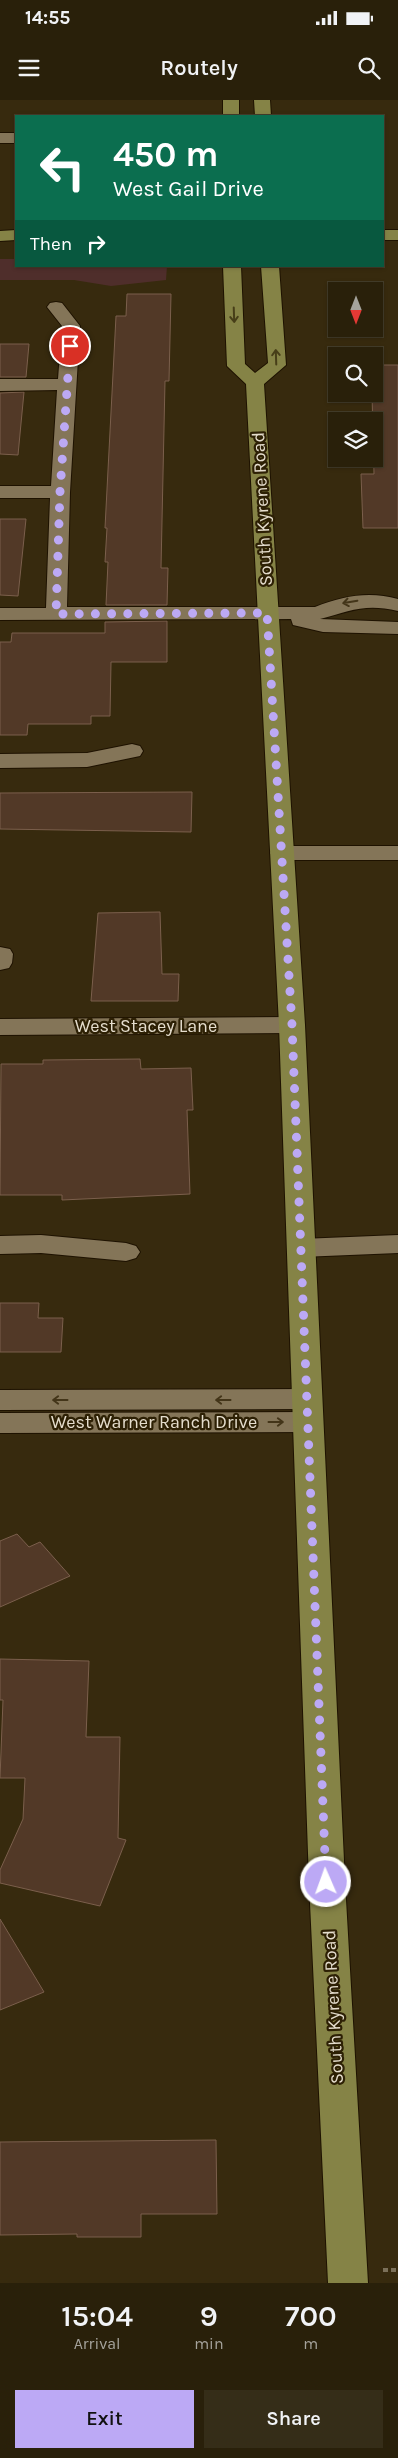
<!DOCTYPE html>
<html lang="en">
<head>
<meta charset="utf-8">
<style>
	:root { --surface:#29200a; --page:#352d18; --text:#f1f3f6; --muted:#a5a39c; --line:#453e2b; --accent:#bca9f5 }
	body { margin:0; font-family:Karla,sans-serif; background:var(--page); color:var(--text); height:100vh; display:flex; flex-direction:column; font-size:19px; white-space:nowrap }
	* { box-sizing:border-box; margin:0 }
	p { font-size:16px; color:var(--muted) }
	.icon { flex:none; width:28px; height:28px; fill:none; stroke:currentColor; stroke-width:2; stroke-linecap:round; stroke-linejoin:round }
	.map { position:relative; height:2183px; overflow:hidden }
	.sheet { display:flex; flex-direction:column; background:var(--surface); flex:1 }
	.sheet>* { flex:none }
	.top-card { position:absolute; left:15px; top:15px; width:369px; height:152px; border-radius:0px; box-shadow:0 1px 4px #0004,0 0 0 1px var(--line); background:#0b6e4f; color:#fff; overflow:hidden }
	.needle { width:32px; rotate:180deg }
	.buttons { position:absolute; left:328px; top:182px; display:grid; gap:10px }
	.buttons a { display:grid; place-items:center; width:55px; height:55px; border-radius:0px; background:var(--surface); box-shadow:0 1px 4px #0004,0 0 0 1px var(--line); font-size:25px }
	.pin { position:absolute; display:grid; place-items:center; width:42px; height:42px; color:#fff; margin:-21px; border:2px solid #fff; border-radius:50%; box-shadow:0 1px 5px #0007 }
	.me { position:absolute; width:55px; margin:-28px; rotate:358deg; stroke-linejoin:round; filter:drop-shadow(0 0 4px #0008) }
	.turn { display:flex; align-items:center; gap:18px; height:105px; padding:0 15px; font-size:22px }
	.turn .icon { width:65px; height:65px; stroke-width:2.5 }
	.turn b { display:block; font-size:35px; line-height:42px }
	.then { display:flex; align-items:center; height:48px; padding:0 15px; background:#0003; gap:10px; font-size:19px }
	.eta { display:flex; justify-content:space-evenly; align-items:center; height:85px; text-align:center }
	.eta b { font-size:30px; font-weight:600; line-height:35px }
	.primary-button { display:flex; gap:10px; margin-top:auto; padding:10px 15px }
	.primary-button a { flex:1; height:58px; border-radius:0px; background:var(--accent); color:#111; font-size:20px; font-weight:600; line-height:58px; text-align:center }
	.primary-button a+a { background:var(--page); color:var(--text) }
	.status { display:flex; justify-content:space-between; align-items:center; height:35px; padding:0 25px; background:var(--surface); direction:ltr }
	.status svg { height:14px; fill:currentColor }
	header { display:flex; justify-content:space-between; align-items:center; height:65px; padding:0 15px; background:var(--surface); font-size:22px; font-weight:600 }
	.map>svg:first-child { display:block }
	.green { fill:#4f2e2b }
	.building { fill:#523927; stroke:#7b5f4c }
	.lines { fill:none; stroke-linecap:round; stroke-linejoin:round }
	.minor-casing { stroke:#1e1200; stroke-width:2 }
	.major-casing { stroke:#1e1200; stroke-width:2 }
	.path { stroke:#7b7059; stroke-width:4; stroke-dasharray:5 3; stroke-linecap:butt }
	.minor { fill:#847558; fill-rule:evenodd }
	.major { fill:#858346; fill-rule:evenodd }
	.oneway { stroke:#473e18 }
	.oneway2 { stroke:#433519 }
	.route { stroke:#bca9f5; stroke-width:9; stroke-dasharray:0 16.2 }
	.labels { text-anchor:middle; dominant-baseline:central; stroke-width:4.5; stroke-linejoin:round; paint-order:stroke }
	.street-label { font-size:18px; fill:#e5ddcd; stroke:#2d2004 }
</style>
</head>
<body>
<div class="status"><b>14:55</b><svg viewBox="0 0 49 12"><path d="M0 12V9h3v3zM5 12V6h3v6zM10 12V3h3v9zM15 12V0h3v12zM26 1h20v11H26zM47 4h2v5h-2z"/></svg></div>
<header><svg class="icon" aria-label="menu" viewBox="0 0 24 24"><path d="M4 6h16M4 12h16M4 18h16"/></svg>Routely<svg class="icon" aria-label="search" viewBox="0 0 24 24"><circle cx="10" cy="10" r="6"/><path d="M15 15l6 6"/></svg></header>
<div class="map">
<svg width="398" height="2183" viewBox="0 0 398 2183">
	<rect width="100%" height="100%" fill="#372a0e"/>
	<path class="green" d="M0 159H16V166H167L166 180 111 186 74 180H0Z"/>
	<g class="building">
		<path d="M127 194H171L169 281H165L161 468H168L167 505H106L108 462H105L107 428H105L116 216H126Z"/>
		<path d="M0 244H29L26 277H0Z"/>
		<path d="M374 265H398V428H363L361 374H374L372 294H374Z"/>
		<path d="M24 292 18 355 0 354V293Z"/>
		<path d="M0 419H26L18 496 0 495Z"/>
		<path d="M167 521V562H111L110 616H91V624H28L27 635H0V542H11L12 533H105V522Z"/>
		<path d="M192 692 191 732 0 729V693Z"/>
		<path d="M160 812 162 874H179L178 901H91L98 813Z"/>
		<path d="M140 959 141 969 191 968 193 1010H187L190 1094 62 1100V1095H0L1 964H43V960Z"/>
		<path d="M0 1203H39L38 1218H63L61 1252H0Z"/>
		<path d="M17 1434 29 1447 40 1442 70 1476 0 1507V1441Z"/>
		<path d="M0 1559 89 1561 86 1637H120L118 1738 126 1740 100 1806 0 1783V1770L23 1719 25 1678H0L3 1600H0Z"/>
		<path d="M0 1819 44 1892 0 1910Z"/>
		<path d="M216 2040 217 2114H141V2137H77V2134L0 2135V2042Z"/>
	</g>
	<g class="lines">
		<defs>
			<g id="minor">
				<rect x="0" y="33" width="16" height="10"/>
				<path d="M56 202 62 203 80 226 70 392 67 507H315C343 496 369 491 398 499V511C365 503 350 511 320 519L398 522V534L323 532 293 525 291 519 0 520V508H46L50 398H0V386H51L57 290 0 291V279H58L62 226 47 207 50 203Z"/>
				<path d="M132 644 140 646 143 651 140 656 87 667 0 668V654L87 653Z"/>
				<path d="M282 746H398V760H282L274 758 270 753 274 748Z"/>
				<path d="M0 847 10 849 13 854 12 863 9 868 0 870Z"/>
				<path d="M292 917 301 920 305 925 301 930 292 933 0 935V919Z"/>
				<path d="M41 1135 126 1143 136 1146 140 1152 136 1158 126 1161 41 1153 0 1154V1136Z"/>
				<path d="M398 1135V1153L301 1157 291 1154 287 1148 291 1142 301 1139Z"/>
				<path d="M307 1289 318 1292 322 1299 318 1306 307 1309 0 1310V1290Z"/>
				<path d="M308 1312 319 1315 323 1322 319 1329 308 1332 0 1333V1313Z"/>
			</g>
			<g id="major">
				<rect x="223" y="0" width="16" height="16"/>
				<path d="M254 0H270L271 16H255Z"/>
				<path d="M16 130V140L0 141V131Z"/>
				<rect x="382" y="130" width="16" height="10"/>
				<path d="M223 166H241L245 264 255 273 268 263 261 166H279L286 265 264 284 305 925 345 1782 368 2183H328L309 1782 279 925 246 284 227 266Z"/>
			</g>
		</defs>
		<use href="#minor" class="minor-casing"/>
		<use href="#major" class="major-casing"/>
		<path class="path" d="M383 2170H398"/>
		<use href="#minor" class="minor"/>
		<use href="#major" class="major"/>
	</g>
	<defs><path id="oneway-shaft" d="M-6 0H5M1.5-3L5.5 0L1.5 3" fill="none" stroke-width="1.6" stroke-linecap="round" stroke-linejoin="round" transform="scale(1.25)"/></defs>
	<g class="oneway">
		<use href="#oneway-shaft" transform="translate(234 215) rotate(88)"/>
		<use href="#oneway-shaft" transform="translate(276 257) rotate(-92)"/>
	</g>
	<g class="oneway2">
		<use href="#oneway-shaft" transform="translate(350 502) rotate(170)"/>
		<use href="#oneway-shaft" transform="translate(60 1300) rotate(180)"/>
		<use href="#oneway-shaft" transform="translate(223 1300) rotate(180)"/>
		<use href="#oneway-shaft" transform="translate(276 1322)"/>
	</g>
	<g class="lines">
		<path class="route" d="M70 246 60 392 56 514 267 513 292 925 326 1782"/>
	</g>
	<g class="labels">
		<g class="street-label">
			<text transform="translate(262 409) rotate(-93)">South Kyrene Road</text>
			<text x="146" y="926">West Stacey Lane</text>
			<text x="154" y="1322">West Warner Ranch Drive</text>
			<text transform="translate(333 1907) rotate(-93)">South Kyrene Road</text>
		</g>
	</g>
</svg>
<div class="buttons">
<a><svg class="needle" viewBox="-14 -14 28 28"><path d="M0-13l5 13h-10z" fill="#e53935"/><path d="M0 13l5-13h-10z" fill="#a5a39c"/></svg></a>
<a><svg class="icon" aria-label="search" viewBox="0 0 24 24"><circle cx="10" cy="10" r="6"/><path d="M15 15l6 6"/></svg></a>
<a><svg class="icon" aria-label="layers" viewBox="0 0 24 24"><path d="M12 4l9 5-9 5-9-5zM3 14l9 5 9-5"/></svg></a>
</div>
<div class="pin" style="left:70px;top:246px;background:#d93025"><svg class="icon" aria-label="arrive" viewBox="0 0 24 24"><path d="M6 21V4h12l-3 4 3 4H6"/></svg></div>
<svg class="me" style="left:326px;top:1782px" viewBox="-20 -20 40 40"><circle r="17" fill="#bca9f5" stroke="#fff" stroke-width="3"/><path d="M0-11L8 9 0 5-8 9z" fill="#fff"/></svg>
<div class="top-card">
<div class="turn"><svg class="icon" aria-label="left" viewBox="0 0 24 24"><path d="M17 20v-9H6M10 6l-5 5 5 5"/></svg><div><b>450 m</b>West Gail Drive</div></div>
<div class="then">Then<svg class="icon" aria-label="right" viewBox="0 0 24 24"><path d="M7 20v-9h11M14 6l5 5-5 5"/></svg></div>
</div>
</div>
<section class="sheet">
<div class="eta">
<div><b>15:04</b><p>Arrival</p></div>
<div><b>9</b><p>min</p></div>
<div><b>700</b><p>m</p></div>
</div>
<div class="primary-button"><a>Exit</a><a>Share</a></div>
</section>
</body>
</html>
